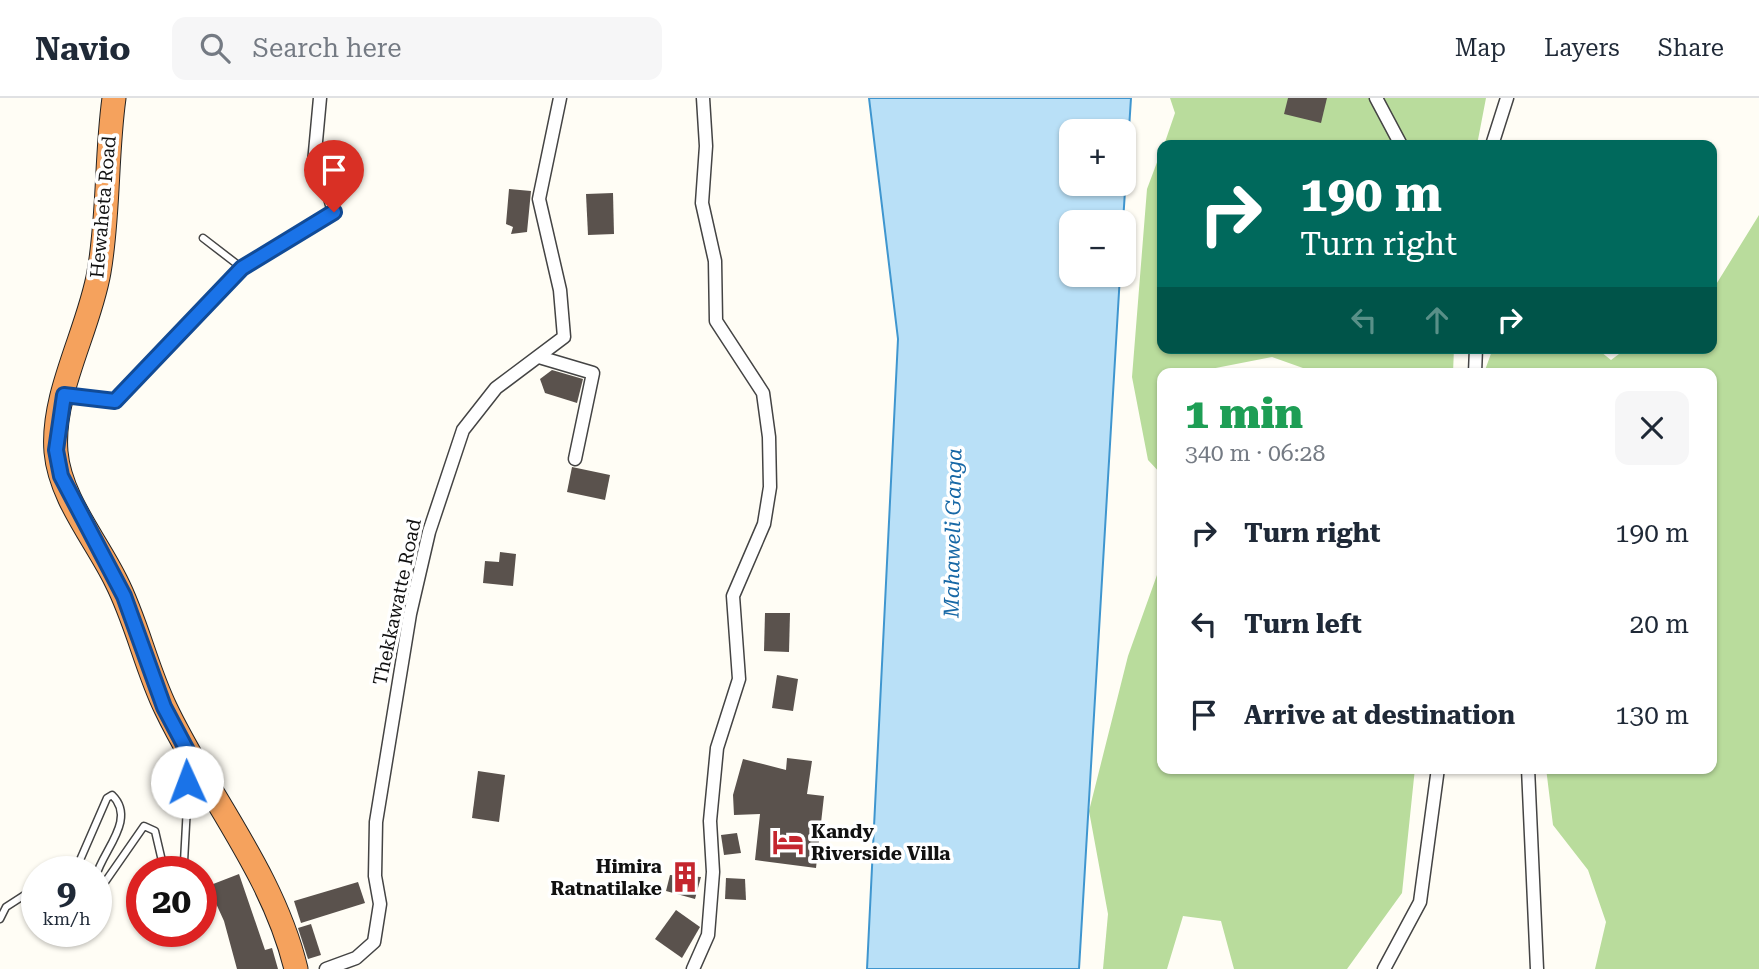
<!DOCTYPE html>
<html lang="en">
<head>
<meta charset="utf-8">
<style>
	:root { --surface:#fff; --page:#f6f6f7; --text:#1f2937; --muted:#747a83; --line:#e0e1e3 }
	body { margin:0; font-family:"Roboto Serif",serif; background:var(--page); color:var(--text); height:100vh; display:flex; flex-direction:column; font-size:26px; white-space:nowrap }
	* { box-sizing:border-box; margin:0 }
	p { font-size:23px; color:var(--muted) }
	.icon { flex:none; width:38px; height:38px; fill:none; stroke:currentColor; stroke-width:2; stroke-linecap:round; stroke-linejoin:round }
	.map { position:relative; flex:1; overflow:hidden }
	.drawer { position:absolute; left:1157px; top:270px; width:560px; height:406px; display:flex; flex-direction:column; background:var(--surface); border-radius:14px; box-shadow:0 2px 5px #0004 }
	.drawer>* { flex:none }
	.hud { position:absolute; left:1157px; top:42px; width:560px; height:214px; border-radius:14px; box-shadow:0 2px 5px #0004; background:#00695c; color:#fff; overflow:hidden }
	.fabs { position:absolute; left:1059px; top:21px; display:grid; gap:14px }
	.fabs a { display:grid; place-items:center; width:77px; height:77px; border-radius:14px; background:var(--surface); box-shadow:0 2px 5px #0004; font-size:35px }
	.speed { position:absolute; left:21px; top:758px; display:flex; gap:14px; font-size:35px; font-weight:700; text-align:center }
	.speed>* { display:grid; place-content:center; width:91px; height:91px; border-radius:50%; background:var(--surface); box-shadow:0 2px 5px #0004; line-height:1 }
	.speed small { font-size:18px; font-weight:400 }
	.speed .limit { border:10px solid #d22; background:#fff; color:#111 }
	.pin { position:absolute; display:grid; place-items:center; width:60px; height:60px; color:#fff; margin:-72px -30px; border-radius:50% 50% 50% 0; rotate:-45deg; box-shadow:0 0 7px #0007 }
	.pin .icon { rotate:45deg }
	.me { position:absolute; width:77px; margin:-38px; rotate:358deg; stroke-linejoin:round; filter:drop-shadow(0 0 5px #0008) }
	.turn { display:flex; align-items:center; gap:24px; height:147px; padding:0 28px; font-size:32px }
	.turn .icon { width:91px; height:91px; stroke-width:2.5 }
	.turn b { display:block; font-size:49px; line-height:60px }
	.lanes { display:flex; align-items:center; height:66px; padding:0 28px; background:#0003; justify-content:center; gap:35px; direction:ltr }
	.lanes .off { opacity:.35 }
	.round { display:grid; place-items:center; flex:none; width:74px; height:74px; border-radius:14px; background:var(--page) }
	.head { display:flex; align-items:center; justify-content:space-between; height:119px; padding:0 28px }
	h1 { font-size:42px; font-weight:800; line-height:52px; color:#1e9e55 }
	ul { padding:0; list-style:none }
	li { display:flex; align-items:center; gap:21px; height:91px; padding:0 28px }
	li div { flex:1 }
	li b { display:block; font-size:26px }
	li em { font-style:normal }
	header { display:flex; align-items:center; gap:42px; box-sizing:border-box; height:98px; padding:0 35px; background:var(--surface); border-bottom:2px solid var(--line) }
	header strong { font-size:33px }
	nav { display:flex; gap:38px; margin-inline-start:auto; font-size:24px }
	.search { width:490px; height:63px; background:var(--page); display:flex; align-items:center; gap:18px; box-sizing:border-box; padding:0 24px; border-radius:14px; color:var(--muted); font-size:26px }
	.map>svg:first-child { display:block }
	.forest { fill:#b9dc9c }
	.water { fill:#b9e0f7; stroke:#3f96cf; stroke-width:2; fill-rule:evenodd }
	.building { fill:#5a524d }
	.lines { fill:none; stroke-linecap:round; stroke-linejoin:round }
	.lane-casing { stroke:#444; stroke-width:9 }
	.street-casing { stroke:#444; stroke-width:15 }
	.highway-casing { stroke:#222; stroke-width:25 }
	.lane { stroke:#fff; stroke-width:6 }
	.street { stroke:#fff; stroke-width:12 }
	.highway { stroke:#f5a25d; stroke-width:23 }
	.route-casing { stroke:#114b97; stroke-width:18 }
	.route { stroke:#1a73e8; stroke-width:12 }
	.labels { text-anchor:middle; dominant-baseline:central; stroke-width:7; stroke-linejoin:round; paint-order:stroke }
	.street-label { font-size:19px; fill:#111; stroke:#fff }
	.poi-label { font-size:19px; font-weight:bold; fill:#111; stroke:#fff; text-anchor:start }
	.water-label { font-size:21px; font-style:italic; fill:#1768a6; stroke:#fff }
</style>
</head>
<body>
<header>
<strong>Navio</strong>
<div class="search"><svg class="icon" aria-label="search" viewBox="0 0 24 24"><circle cx="10" cy="10" r="6"/><path d="M15 15l6 6"/></svg>Search here</div>
<nav><a>Map</a><a>Layers</a><a>Share</a></nav>
</header>
<div class="map">
<svg width="1759" height="871" viewBox="0 0 1759 871">
	<rect width="100%" height="100%" fill="#fffdf5"/>
	<g class="forest">
		<path d="M1170 0H1486L1477 47H1164L1175 15Z"/>
		<path d="M1162 51V250H1454L1453 275H1317L1272 259 1190 275H1162V377L1148 362 1132 279 1147 91Z"/>
		<path d="M1759 117V871H1595L1606 824 1588 772 1553 727 1546 670H1712V275H1484L1493 250H1596L1611 262 1627 250H1712V193Z"/>
		<path d="M1162 449V670H1415L1402 795 1347 871H1234L1221 823 1183 818 1167 871H1103L1108 816 1089 713 1128 558 1157 477Z"/>
	</g>
	<path class="water" d="M869 0H1131L1123 124H1071V177H1120L1079 871H867L898 241ZM1071 33H1124V86H1071Z"/>
	<g class="building">
		<path d="M1288 0H1327L1321 25 1284 16Z"/>
		<path d="M509 91 531 93 527 134 511 136 513 129 506 126Z"/>
		<path d="M613 95 614 136 588 137 586 96Z"/>
		<path d="M552 272 583 281 577 305 545 295 540 281Z"/>
		<path d="M572 369 610 377 605 402 567 394Z"/>
		<path d="M500 454 516 456 513 488 483 485 485 463 499 464Z"/>
		<path d="M765 515H790L789 554 764 553Z"/>
		<path d="M777 577 798 581 793 613 772 610Z"/>
		<path d="M787 660 812 663 807 696 824 698 816 770 755 762 760 716 734 717 733 697 743 661 786 672Z"/>
		<path d="M478 673 505 677 499 724 472 720Z"/>
		<path d="M737 735 741 755 724 757 721 737Z"/>
		<path d="M239 776 265 852 272 850 278 871H237L224 823 208 788Z"/>
		<path d="M670 777 701 779 695 801 666 793Z"/>
		<path d="M726 780 745 781 746 802 725 801Z"/>
		<path d="M358 784 365 805 301 825 294 803Z"/>
		<path d="M676 812 700 829 682 860 655 841Z"/>
		<path d="M311 826 321 857 308 861 298 830Z"/>
	</g>
	<g class="lines">
		<defs>
			<g id="lane">
				<path d="M203 140 242 170"/>
				<path d="M66 774 77 769 107 700 112 697C137 721 103 752 96 778"/>
				<path d="M96 797 144 728 155 733 162 763 184 764 189 671"/>
				<path d="M0 821 6 809 37 789"/>
			</g>
			<g id="street">
				<path d="M1376 0 1401 47"/>
				<path d="M1492 47 1507 0"/>
				<path d="M539 259 593 275 575 361"/>
				<path d="M1475 275 1476 250"/>
				<path d="M64 297 115 303 242 170 334 114 324 79 314 65 320 0"/>
				<path d="M1528 670 1537 871"/>
				<path d="M326 871 356 860 374 844 380 806 375 778 376 724 410 516 429 434 463 332 496 290 564 239 560 192 539 101 560 0"/>
				<path d="M693 871 708 837 713 774 710 723 717 650 739 581 733 498 764 426 770 389 769 339 763 295 716 223 715 163 702 105 706 48 703 0"/>
				<path d="M1384 871 1420 804 1438 670"/>
			</g>
			<path id="highway" d="M114 0C106 58 109 117 99 174 89 232 51 296 56 354 60 400 96 442 116 483 137 524 146 570 166 611 208 699 273 775 296 871"/>
		</defs>
		<use href="#lane" class="lane-casing"/>
		<use href="#street" class="street-casing"/>
		<use href="#highway" class="highway-casing"/>
		<use href="#lane" class="lane"/>
		<use href="#street" class="street"/>
		<use href="#highway" class="highway"/>
	</g>
	<g class="lines">
		<defs>
			<path id="route" d="M187 684 191 660 164 609 124 498 61 378 56 352 64 297 115 303 242 170 334 114"/>
		</defs>
		<use href="#route" class="route-casing"/>
		<use href="#route" class="route"/>
	</g>
	<defs>
		<symbol id="hotel-bare" viewBox="-9 -9 18 18"><path d="M-6-4.5h1.5V1H6V5H4.5V3h-9V5H-6ZM-4 0a1.8 1.8 0 1 1 3.6 0ZM.5 0V-2.5h3Q6-2.5 6 0Z" fill="#c4262e" stroke="#fff" stroke-width="2.5" paint-order="stroke"/></symbol>
		<symbol id="building-bare" viewBox="-9 -9 18 18"><path d="M-4-6H4V6H1V3H-1V6H-4ZM-2.5-4.3h1.7v1.8h-1.7ZM.8-4.3h1.7v1.8H.8ZM-2.5-1h1.7V.8h-1.7ZM.8-1h1.7V.8H.8Z" fill="#c4262e" stroke="#fff" stroke-width="2.5" paint-order="stroke"/></symbol>
	</defs>
	<g fill-rule="evenodd">
		<use href="#hotel-bare" x="766" y="722" width="44" height="44"/>
		<use href="#building-bare" x="663" y="757" width="44" height="44"/>
	</g>
	<g class="labels">
		<g class="street-label">
			<text transform="translate(103 109) rotate(-85)">Hewaheta Road</text>
			<text transform="translate(397 504) rotate(-78)">Thekkawatte Road</text>
		</g>
		<g class="poi-label">
			<text x="811" y="733">Kandy<tspan x="811" dy="22">Riverside Villa</tspan></text>
			<text x="662" y="768" text-anchor="end">Himira<tspan x="662" dy="22">Ratnatilake</tspan></text>
		</g>
		<g class="water-label">
			<text transform="translate(953 435) rotate(-89)">Mahaweli Ganga</text>
		</g>
	</g>
</svg>
<div class="fabs">
<a>+</a>
<a>−</a>
</div>
<div class="speed"><div>9<small>km/h</small></div><div class="limit">20</div></div>
<div class="pin" style="left:334px;top:114px;background:#d93025"><svg class="icon" aria-label="arrive" viewBox="0 0 24 24"><path d="M6 21V4h12l-3 4 3 4H6"/></svg></div>
<svg class="me" style="left:187px;top:684px" viewBox="-20 -20 40 40"><circle r="19" fill="#fff"/><path d="M0-13L10 11 0 6-10 11z" fill="#1a73e8"/></svg>
<div class="hud">
<div class="turn"><svg class="icon" aria-label="right" viewBox="0 0 24 24"><path d="M7 20v-9h11M14 6l5 5-5 5"/></svg><div><b>190 m</b>Turn right</div></div>
<div class="lanes"><svg class="icon off" aria-label="left" viewBox="0 0 24 24"><path d="M17 20v-9H6M10 6l-5 5 5 5"/></svg><svg class="icon off" aria-label="ahead" viewBox="0 0 24 24"><path d="M12 20V5M6 11l6-6 6 6"/></svg><svg class="icon" aria-label="right" viewBox="0 0 24 24"><path d="M7 20v-9h11M14 6l5 5-5 5"/></svg></div>
</div>
<section class="drawer">
<div class="head"><div><h1>1 min</h1><p>340 m · 06:28</p></div><a class="round"><svg class="icon" aria-label="close" viewBox="0 0 24 24"><path d="M6 6l12 12M18 6L6 18"/></svg></a></div>
<ul>
<li><svg class="icon" aria-label="right" viewBox="0 0 24 24"><path d="M7 20v-9h11M14 6l5 5-5 5"/></svg><div><b>Turn right</b></div><em>190 m</em></li>
<li><svg class="icon" aria-label="left" viewBox="0 0 24 24"><path d="M17 20v-9H6M10 6l-5 5 5 5"/></svg><div><b>Turn left</b></div><em>20 m</em></li>
<li><svg class="icon" aria-label="arrive" viewBox="0 0 24 24"><path d="M6 21V4h12l-3 4 3 4H6"/></svg><div><b>Arrive at destination</b></div><em>130 m</em></li>
</ul>
</section>
</div>
</body>
</html>
